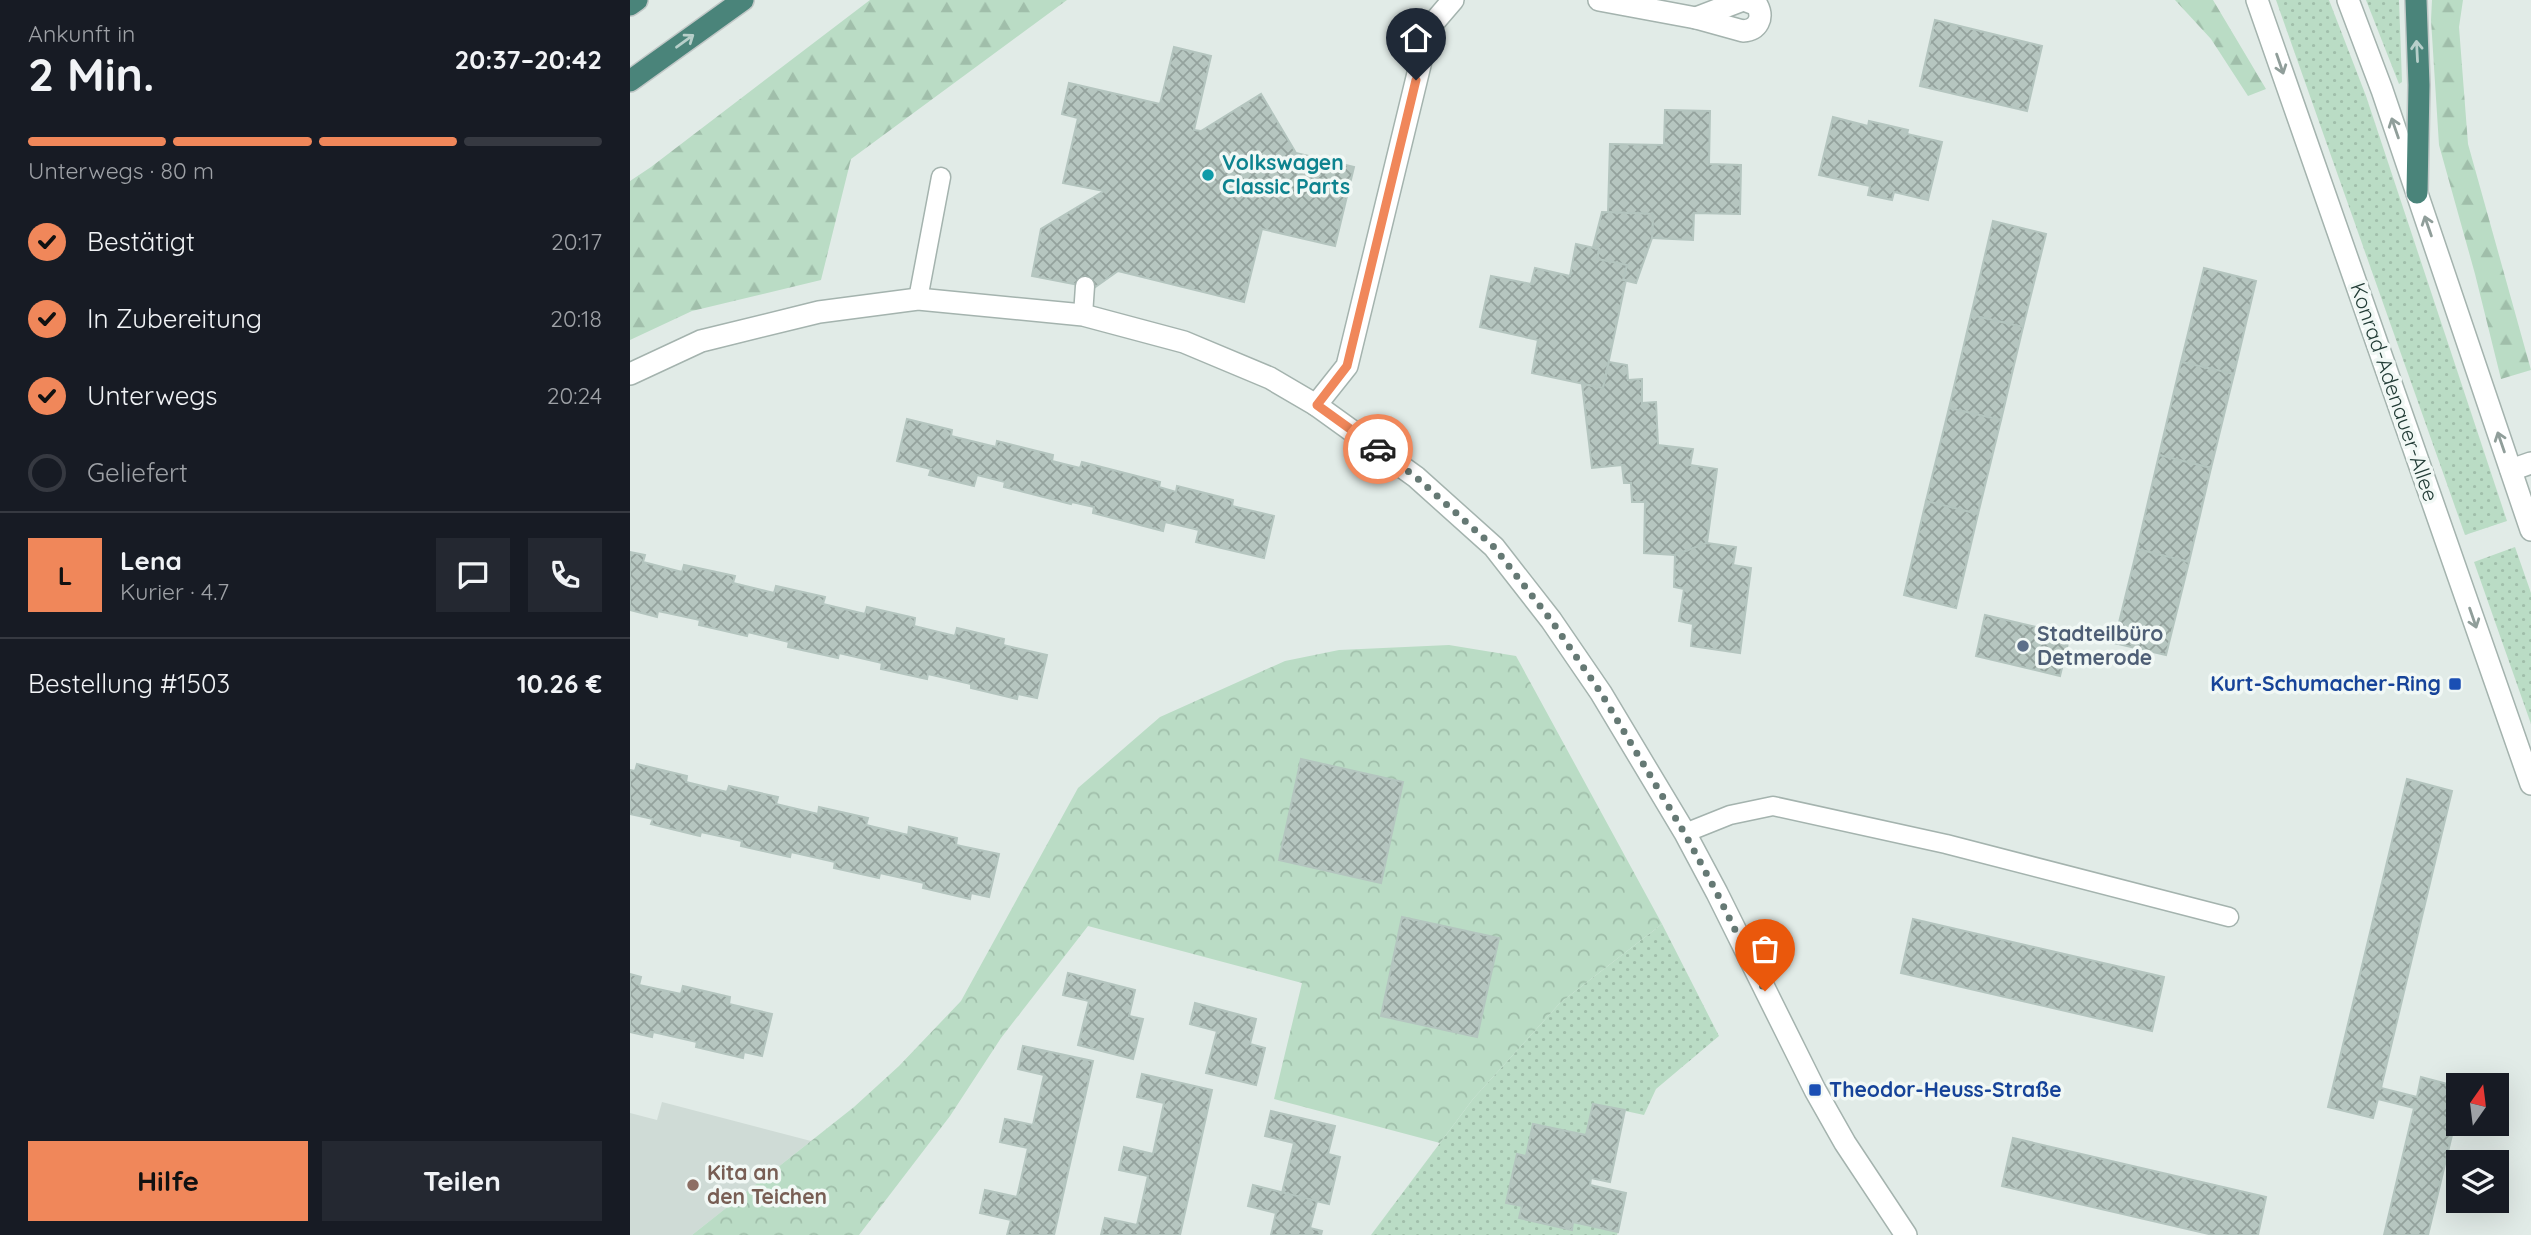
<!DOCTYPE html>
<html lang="de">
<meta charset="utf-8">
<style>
:root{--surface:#171b24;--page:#242831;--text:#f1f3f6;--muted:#9ea1a6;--line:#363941;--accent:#f0875a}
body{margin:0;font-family:Quicksand,sans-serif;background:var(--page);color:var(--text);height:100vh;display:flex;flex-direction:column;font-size:26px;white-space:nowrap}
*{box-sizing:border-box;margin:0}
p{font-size:23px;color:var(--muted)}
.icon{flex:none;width:38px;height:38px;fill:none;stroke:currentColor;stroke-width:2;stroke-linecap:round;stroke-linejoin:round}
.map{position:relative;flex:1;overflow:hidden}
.sheet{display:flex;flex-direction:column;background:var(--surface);width:630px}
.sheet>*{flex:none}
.needle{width:46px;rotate:14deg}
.tools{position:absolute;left:1816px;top:1073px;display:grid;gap:14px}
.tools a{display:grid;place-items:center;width:63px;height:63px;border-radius:0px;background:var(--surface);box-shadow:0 7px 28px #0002;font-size:35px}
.pin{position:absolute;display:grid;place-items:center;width:60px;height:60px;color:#fff;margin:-72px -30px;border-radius:50% 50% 50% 0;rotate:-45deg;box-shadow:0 0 7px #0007}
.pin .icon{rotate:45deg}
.courier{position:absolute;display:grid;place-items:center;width:70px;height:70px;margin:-35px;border:5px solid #f0875a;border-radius:50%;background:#fff;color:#222;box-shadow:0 2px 9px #0007}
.headline em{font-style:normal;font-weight:700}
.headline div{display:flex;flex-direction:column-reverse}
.headline{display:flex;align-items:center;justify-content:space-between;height:119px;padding:0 28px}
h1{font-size:46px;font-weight:700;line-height:52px}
.bar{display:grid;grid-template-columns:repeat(4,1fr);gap:10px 7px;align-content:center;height:84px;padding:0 28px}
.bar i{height:9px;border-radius:5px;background:var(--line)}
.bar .selected{background:var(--accent)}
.bar p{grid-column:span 4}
.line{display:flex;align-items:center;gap:18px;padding:0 28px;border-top:2px solid var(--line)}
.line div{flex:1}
.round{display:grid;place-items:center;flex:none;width:74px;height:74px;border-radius:0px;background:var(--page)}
ol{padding:0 28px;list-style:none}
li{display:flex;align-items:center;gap:21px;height:77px}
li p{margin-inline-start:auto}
li .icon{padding:7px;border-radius:50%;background:var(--accent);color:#111;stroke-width:4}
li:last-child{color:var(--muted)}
li i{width:38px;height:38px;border:4px solid var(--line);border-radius:50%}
.action{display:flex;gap:14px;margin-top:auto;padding:14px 28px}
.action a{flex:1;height:80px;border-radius:0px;background:var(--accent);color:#111;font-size:28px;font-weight:700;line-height:80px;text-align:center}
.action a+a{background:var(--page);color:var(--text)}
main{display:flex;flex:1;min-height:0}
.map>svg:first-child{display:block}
.built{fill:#cfdbd6}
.grass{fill:url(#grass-dots)}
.forest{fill:url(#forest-firs)}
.park{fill:url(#park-crowns)}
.building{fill:url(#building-cross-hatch);stroke:#b4c5bf;stroke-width:2}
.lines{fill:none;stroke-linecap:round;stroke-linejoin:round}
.service-casing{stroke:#a4b3ae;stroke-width:21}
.minor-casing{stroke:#a4b3ae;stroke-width:24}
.tertiary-casing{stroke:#a4b3ae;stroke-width:24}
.trunk-casing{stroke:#c1c8c7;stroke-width:24}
.service{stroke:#fff;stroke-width:18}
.minor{stroke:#fff;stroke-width:21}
.tertiary{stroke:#fff;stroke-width:21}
.trunk{stroke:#4a847a;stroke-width:21}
.oneway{stroke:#b7cfca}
.oneway2{stroke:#909e9a}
.done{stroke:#657974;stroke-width:7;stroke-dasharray:0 12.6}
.route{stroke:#f0875a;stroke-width:9}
.culture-dot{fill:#0f9aa8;stroke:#f1f8f5;stroke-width:2.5}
.service-dot{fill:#5c6f8a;stroke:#f1f8f5;stroke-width:2.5}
.transit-dot{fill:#1a4fb4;stroke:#f1f8f5;stroke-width:2.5}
.education-dot{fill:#8d6e63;stroke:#f1f8f5;stroke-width:2.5}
.labels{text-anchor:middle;stroke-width:7;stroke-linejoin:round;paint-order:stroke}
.culture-label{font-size:21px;font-weight:bold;fill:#0d838f;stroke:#f1f8f5;text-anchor:start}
.street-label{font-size:21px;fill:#223c36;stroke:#f1f8f5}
.service-label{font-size:21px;font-weight:bold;fill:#4e5e75;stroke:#f1f8f5;text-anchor:start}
.transit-label{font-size:21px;font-weight:bold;fill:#164399;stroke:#f1f8f5;text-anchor:end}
.education-label{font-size:21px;font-weight:bold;fill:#785e54;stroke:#f1f8f5;text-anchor:start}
</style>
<main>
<section class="sheet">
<div class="headline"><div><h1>2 Min.</h1><p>Ankunft in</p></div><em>20:37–20:42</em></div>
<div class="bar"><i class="selected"></i><i class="selected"></i><i class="selected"></i><i></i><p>Unterwegs · 80 m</p></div>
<ol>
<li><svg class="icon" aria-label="check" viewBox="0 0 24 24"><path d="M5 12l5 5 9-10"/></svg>Bestätigt<p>20:17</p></li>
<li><svg class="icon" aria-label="check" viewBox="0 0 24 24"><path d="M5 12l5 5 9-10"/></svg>In Zubereitung<p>20:18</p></li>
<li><svg class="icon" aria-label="check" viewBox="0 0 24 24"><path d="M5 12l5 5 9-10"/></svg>Unterwegs<p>20:24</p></li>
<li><i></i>Geliefert</li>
</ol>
<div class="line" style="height:126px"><b class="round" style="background:var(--accent);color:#111">L</b><div><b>Lena</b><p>Kurier · 4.7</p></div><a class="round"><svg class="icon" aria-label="chat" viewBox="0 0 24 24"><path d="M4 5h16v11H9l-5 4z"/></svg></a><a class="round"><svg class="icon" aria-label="phone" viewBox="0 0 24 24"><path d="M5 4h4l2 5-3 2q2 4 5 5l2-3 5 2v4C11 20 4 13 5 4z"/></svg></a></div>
<div class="line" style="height:91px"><div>Bestellung #1503</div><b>10.26 €</b></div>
<div class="action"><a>Hilfe</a><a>Teilen</a></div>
</section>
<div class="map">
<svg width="1901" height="1235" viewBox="0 0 1901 1235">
<defs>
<pattern id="grass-dots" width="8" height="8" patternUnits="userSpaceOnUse" patternTransform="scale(1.75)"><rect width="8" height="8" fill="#badcc5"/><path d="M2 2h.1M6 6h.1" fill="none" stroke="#a0beaa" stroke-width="1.8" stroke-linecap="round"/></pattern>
<pattern id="forest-firs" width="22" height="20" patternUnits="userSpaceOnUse" patternTransform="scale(1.75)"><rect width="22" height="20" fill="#badcc5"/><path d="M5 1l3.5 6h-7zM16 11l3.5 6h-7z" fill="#a0beaa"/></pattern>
<pattern id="park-crowns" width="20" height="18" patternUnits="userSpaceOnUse" patternTransform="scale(1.75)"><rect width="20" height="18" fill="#badcc5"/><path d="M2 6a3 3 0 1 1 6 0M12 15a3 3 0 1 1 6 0" fill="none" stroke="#a0beaa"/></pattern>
<pattern id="building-cross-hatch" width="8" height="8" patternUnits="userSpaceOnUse" patternTransform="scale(1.75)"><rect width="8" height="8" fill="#b6c6c0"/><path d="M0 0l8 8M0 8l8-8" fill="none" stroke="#94a29d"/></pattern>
</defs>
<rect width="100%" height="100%" fill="#e1ebe7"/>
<!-- built -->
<polygon class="built" points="32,1102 181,1141 62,1235 0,1235 0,1113 27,1120"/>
<!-- grass -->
<g class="grass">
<polygon points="1646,0 1699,0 1736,96 1877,521 1835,535"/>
<polygon points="1736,0 1769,0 1772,82 1769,84"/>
<polygon points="1885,547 1901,593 1901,724 1844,562"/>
<polygon points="1032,924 1089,1036 1026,1089 1014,1115 963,1104 956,1135 903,1124 896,1156 887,1155 877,1203 892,1206 889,1218 941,1230 943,1222 988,1232 987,1235 741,1235 843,1099 930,1003"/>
</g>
<!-- forest -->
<g class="forest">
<polygon points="240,0 437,0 221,159 191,280 62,311 0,340 0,181 21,167"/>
<polygon points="1545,0 1583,0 1636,89 1618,96 1581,39"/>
<polygon points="1802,0 1833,0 1829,27 1838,144 1901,370 1871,379 1845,274 1809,145 1801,20"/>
</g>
<!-- park -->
<polygon class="park" points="819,645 886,656 1032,924 930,1003 843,1099 810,1143 644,1099 672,983 458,926 371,1038 320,1116 229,1235 62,1235 224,1107 269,1066 331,1001 448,788 530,717 655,661 709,650"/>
<!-- building -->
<g class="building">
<polygon points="1305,20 1412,46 1397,111 1290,86"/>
<polygon points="544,47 581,56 564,130 571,131 631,94 666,153 724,167 705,246 632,229 614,302 488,271 464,288 402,276 411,229 474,191 433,183 448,118 432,114 439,83 530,104"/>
<polygon points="1035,110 1080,111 1079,164 1111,165 1110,214 1064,213 1063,240 1022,238 1023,214 978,212 980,144 1034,145"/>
<polygon points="1203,117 1238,126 1239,121 1278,130 1277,134 1312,142 1298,200 1264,192 1262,200 1238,195 1240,186 1189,175"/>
<polygon points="972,212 1023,214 1022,238 1006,283 993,280 997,265 967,259 969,249 963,247"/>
<polygon points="1363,221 1416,234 1393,327 1341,315"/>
<polygon points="946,244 969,249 967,259 997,265 993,280 996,280 973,388 902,373 908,340 850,327 861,276 901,284 905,268 940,276"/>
<polygon points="1574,268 1626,281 1604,374 1551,362"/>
<polygon points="1341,315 1393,327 1371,420 1319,408"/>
<polygon points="979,362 997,365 998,380 1012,379 1012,403 1026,402 1028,445 1063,449 1060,465 1087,469 1077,543 1045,555 1014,553 1015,502 1002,502 1001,483 994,483 992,465 962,468 952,384 973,388"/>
<polygon points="1551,362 1604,374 1581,468 1529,455"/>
<polygon points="1319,408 1371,420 1348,514 1296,501"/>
<polygon points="277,419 322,430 321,436 366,447 367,441 423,455 422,461 450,468 452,462 530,482 529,487 546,492 547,486 603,500 602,506 644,516 634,558 566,542 569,530 535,522 533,531 463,513 464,507 442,502 441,504 374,487 375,482 347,475 344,486 299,475 301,469 267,461"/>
<polygon points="1529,455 1581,468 1559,562 1507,549"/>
<polygon points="1296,501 1348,514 1326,608 1274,595"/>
<polygon points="1077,543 1106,547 1103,565 1121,568 1110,653 1061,646 1063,624 1049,621 1054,589 1044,587 1045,555"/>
<polygon points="1507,549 1559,562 1536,655 1484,643"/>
<polygon points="0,552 15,555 13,562 52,572 54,565 105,576 103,583 144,593 146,586 195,597 193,604 235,614 237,607 285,618 284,626 325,636 327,628 374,639 373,645 417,655 407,698 388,694 387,699 341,688 341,684 298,674 297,679 251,669 252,663 209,653 208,658 158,647 159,642 118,632 117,636 69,625 70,620 28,611 27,617 0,610"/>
<polygon points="1355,615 1440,635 1430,676 1346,656"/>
<polygon points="671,759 773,782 751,883 649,860"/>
<polygon points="7,764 57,776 56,782 97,792 99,786 148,797 146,804 188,814 189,807 238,818 236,825 278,835 279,827 327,838 326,845 369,854 359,897 341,893 340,899 293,888 294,883 250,873 249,878 204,868 205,862 161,852 160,857 111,846 112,841 71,832 70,836 21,824 23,819 0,814 0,770 5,771"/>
<polygon points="1777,779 1822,791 1751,1088 1787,1097 1791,1077 1829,1087 1829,1106 1798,1235 1754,1235 1784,1108 1748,1099 1743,1118 1698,1107"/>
<polygon points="772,917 869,938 847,1037 751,1016"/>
<polygon points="1283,919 1534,977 1522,1031 1271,973"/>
<polygon points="438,973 505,990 499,1016 513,1019 503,1059 448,1045 459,1001 433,995"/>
<polygon points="0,974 11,977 9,985 51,994 53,986 100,997 99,1004 142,1014 132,1056 114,1052 113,1058 66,1047 67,1042 23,1032 22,1037 0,1032"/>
<polygon points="565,1003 626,1019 620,1044 635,1048 626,1085 576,1073 587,1031 560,1024"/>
<polygon points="393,1046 463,1061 424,1235 377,1235 381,1220 350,1213 355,1190 387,1197 398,1148 370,1142 375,1119 403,1125 414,1075 388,1069"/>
<polygon points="512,1074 582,1090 550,1235 471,1235 475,1218 507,1225 518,1176 489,1170 494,1147 523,1154 534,1103 507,1097"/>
<polygon points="963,1104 995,1110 980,1182 961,1178 960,1185 996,1193 988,1232 943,1222 942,1230 889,1218 892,1206 876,1203 887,1154 896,1156 903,1124 956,1135"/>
<polygon points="641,1111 705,1126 698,1154 710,1157 699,1204 652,1193 664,1143 635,1136"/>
<polygon points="1383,1138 1636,1197 1628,1235 1583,1235 1372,1186"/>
<polygon points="623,1185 687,1201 680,1228 692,1231 691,1235 641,1235 646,1213 618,1206"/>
</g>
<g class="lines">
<!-- service casing -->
<g class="service-casing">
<g id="service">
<polyline points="288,299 311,177"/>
<polyline points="453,315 455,286"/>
<polyline points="1055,833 1100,815 1143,806 1316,844 1599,917"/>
</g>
</g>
<!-- minor casing -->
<g class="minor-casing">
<g id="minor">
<path d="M969,0L1066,18L1113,31C1128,30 1134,18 1127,5L1114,0"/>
<polyline points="1066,18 1113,0"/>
<polyline points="0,374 71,341 189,312 288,299 453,315 554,342 640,378 686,405 786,477 864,547 921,620 971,693 1055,833 1087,893 1185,1090 1215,1143 1276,1235"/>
<polyline points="686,405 717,366 799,28 823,0"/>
<polyline points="1881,470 1901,463"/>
</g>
</g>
<!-- tertiary casing -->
<g class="tertiary-casing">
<g id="tertiary">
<polyline points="1627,0 1901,784"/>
<polyline points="1718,0 1752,90 1901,530"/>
</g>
</g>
<!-- trunk casing -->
<g class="trunk-casing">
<g id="trunk">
<polyline points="1786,0 1789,85 1787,193"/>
<polyline points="0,5 7,0"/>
<polyline points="0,81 113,0"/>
</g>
</g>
<!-- service -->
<use href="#service" class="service"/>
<!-- minor -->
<use href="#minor" class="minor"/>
<!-- tertiary -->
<use href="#tertiary" class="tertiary"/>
<!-- trunk -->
<use href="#trunk" class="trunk"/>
</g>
<!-- one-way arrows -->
<defs><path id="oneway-shaft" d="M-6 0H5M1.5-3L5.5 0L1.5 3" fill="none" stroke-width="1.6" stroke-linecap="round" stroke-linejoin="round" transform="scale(1.75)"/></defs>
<g class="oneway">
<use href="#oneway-shaft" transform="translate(55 41) rotate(-36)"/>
<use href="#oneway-shaft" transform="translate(1787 51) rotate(-93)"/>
</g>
<g class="oneway2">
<use href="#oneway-shaft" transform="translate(1650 64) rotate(71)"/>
<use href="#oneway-shaft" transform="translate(1765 128) rotate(-109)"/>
<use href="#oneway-shaft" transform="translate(1798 226) rotate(-109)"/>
<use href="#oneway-shaft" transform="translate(1871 442) rotate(-109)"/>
<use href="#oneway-shaft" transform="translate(1843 618) rotate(71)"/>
</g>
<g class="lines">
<!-- done -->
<polyline class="done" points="748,449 786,477 864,547 921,620 971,693 1055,834 1087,893 1135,991"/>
<!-- route -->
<polyline class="route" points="748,449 687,405 717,366 786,80"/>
</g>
<!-- markers -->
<circle class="culture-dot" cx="578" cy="175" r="7"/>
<circle class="service-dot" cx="1393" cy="646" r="7"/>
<g class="transit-dot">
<rect x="1818" y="677" width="14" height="14" rx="3.5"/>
<rect x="1178" y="1083" width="14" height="14" rx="3.5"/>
</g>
<circle class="education-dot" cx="63" cy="1185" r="7"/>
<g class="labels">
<!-- culture labels -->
<g class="culture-label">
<text x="592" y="170">Volkswagen<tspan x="592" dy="24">Classic Parts</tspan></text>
</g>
<!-- street labels -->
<g class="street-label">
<text transform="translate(1764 392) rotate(71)" y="7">Konrad-Adenauer-Allee</text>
</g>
<!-- service labels -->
<g class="service-label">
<text x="1407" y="641">Stadteilbüro<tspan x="1407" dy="24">Detmerode</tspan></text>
</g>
<!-- transit labels -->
<g class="transit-label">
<text x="1811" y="691">Kurt-Schumacher-Ring</text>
<text x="1199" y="1097" text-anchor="start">Theodor-Heuss-Straße</text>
</g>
<!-- education labels -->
<g class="education-label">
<text x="77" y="1180">Kita an<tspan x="77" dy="24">den Teichen</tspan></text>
</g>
</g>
</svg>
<div class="tools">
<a><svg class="needle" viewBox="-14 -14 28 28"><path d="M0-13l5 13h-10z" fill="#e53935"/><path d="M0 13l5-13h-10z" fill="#9ea1a6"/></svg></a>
<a><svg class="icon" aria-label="layers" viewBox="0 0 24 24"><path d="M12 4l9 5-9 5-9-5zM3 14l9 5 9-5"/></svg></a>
</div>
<div class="pin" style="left:1135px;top:991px;background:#ea580c"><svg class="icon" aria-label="bag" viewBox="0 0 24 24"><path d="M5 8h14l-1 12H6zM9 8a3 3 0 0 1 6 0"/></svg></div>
<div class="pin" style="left:786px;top:80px;background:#1f2937"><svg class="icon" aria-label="home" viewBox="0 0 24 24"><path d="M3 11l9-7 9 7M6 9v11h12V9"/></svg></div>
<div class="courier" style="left:748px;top:449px"><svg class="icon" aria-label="car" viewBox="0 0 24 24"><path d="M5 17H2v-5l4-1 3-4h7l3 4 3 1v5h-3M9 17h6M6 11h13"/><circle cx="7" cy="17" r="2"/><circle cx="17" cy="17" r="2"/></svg></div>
</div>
</main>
